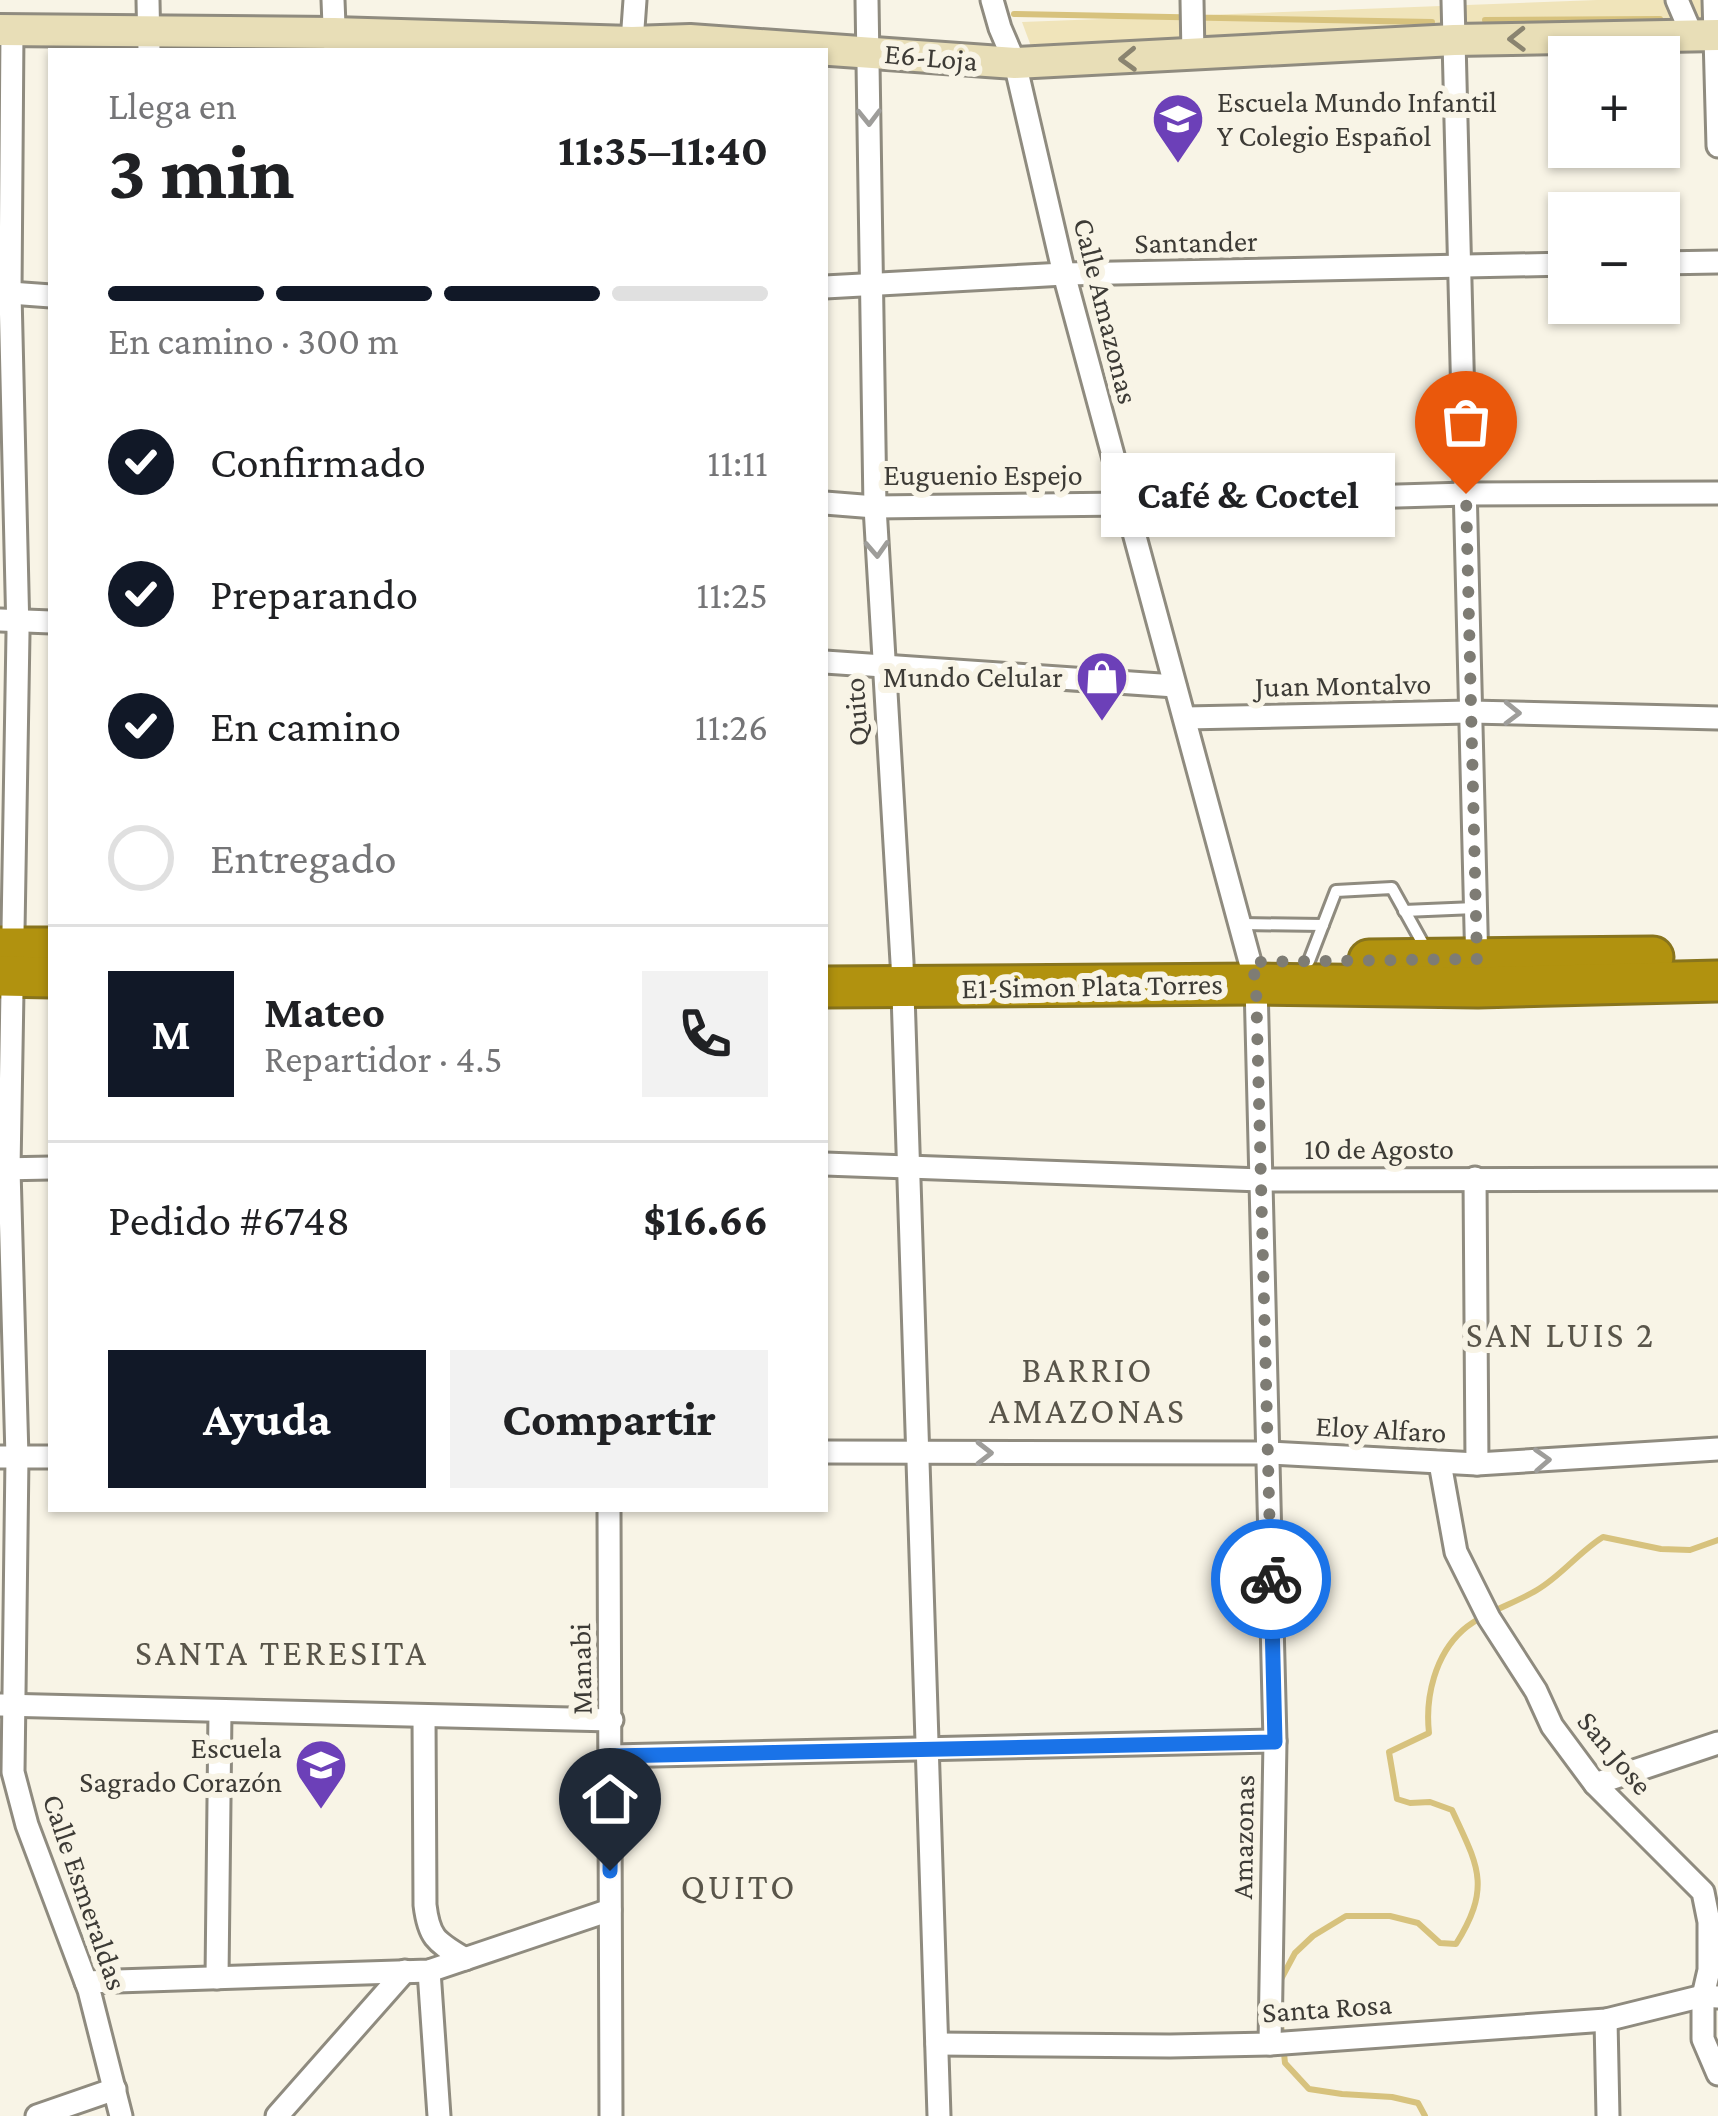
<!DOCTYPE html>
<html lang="es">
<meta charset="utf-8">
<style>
:root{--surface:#fff;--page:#f2f2f2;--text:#202124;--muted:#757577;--line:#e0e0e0;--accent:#111827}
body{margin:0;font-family:"Crimson Pro",serif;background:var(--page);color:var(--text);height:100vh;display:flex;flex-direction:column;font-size:45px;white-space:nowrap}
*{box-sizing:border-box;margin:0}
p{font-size:39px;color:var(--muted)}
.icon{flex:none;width:66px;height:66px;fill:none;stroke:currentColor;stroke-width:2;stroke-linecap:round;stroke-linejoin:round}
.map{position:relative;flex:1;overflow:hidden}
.drawer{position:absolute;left:48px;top:48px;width:780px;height:1464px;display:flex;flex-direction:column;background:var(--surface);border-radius:0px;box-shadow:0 3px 9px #0004}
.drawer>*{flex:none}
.tools{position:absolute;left:1548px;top:36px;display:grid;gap:24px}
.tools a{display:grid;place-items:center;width:132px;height:132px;border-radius:0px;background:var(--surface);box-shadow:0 3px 9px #0004;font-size:60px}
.pin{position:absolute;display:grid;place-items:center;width:102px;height:102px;color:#fff;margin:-123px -51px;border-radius:50% 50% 50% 0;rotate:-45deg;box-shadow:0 0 12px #0007}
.pin .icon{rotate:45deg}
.courier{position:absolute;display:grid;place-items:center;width:120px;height:120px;margin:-60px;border:9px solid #1a73e8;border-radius:50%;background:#fff;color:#222;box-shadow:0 3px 15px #0007}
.bubble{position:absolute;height:84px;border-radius:0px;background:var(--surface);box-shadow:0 3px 9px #0004;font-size:39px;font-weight:700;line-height:84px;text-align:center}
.head em{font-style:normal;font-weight:700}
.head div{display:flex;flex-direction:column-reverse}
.head{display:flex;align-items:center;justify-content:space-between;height:204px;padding:0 60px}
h1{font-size:78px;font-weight:700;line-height:90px}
.bar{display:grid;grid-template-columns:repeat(4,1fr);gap:18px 12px;align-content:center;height:144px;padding:0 60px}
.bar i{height:15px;border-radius:9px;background:var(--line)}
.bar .active{background:var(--accent)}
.bar p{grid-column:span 4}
.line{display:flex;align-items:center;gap:30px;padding:0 60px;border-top:3px solid var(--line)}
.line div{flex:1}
.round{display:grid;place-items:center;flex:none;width:126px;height:126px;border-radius:0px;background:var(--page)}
ol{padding:0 60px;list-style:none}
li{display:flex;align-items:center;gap:36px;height:132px}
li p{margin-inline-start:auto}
li .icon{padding:12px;border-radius:50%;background:var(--accent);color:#fff;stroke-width:4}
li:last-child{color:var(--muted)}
li i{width:66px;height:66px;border:6px solid var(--line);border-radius:50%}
.primary-button{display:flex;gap:24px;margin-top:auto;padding:24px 60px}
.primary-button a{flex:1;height:138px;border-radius:0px;background:var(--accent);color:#fff;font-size:48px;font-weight:700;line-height:138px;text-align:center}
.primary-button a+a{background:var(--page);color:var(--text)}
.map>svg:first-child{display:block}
.green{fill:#f0e4ba}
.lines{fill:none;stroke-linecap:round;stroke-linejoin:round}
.stream{stroke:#d7c27d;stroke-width:6}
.lane-casing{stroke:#8f8b7f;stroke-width:16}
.street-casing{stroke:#8f8b7f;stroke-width:27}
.secondary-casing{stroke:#8f8b7f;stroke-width:36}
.highway-casing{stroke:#88741d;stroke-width:45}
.lane{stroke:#fff;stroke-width:10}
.street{stroke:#fff;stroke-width:21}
.secondary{stroke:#e8deb7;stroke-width:30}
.highway{stroke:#b1920f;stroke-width:39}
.oneway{stroke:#8a8470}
.oneway2{stroke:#9e9d9a}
.done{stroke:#7e7c74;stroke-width:12;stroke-dasharray:0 21.6}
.route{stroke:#1a73e8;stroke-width:15}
.labels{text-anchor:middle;stroke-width:12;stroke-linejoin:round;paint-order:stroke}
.street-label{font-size:30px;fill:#3d3b36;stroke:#f8f4e6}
.poi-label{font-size:30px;fill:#3d3b36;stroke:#f8f4e6;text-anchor:end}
.quarter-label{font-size:36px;letter-spacing:3px;fill:#59554a;stroke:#f8f4e6}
</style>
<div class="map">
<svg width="1718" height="2116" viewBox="0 0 1718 2116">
<rect width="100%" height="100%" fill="#f8f4e6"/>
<!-- green -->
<polygon class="green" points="1597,0 1718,0 1718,34 1032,49 1022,22"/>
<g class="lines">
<!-- stream -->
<g class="stream">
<polyline points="1014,14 1432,22"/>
<polyline points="1485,20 1660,19"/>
<path d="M1280,1981L1295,1953L1313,1936L1346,1916H1390L1418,1923L1440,1943L1456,1944C1492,1886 1478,1866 1452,1810L1430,1802L1410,1803L1397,1799L1389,1752L1429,1733C1425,1697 1435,1655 1463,1630C1484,1612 1514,1604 1537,1590C1561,1576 1579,1552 1603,1537L1661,1549L1690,1550L1718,1540"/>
<polyline points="1281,2024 1285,2063 1309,2089 1342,2094 1392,2097 1418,2103 1425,2116"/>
</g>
<!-- lane casing -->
<g class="lane-casing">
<g id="lane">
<polyline points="1404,911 1475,908"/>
<polyline points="1241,924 1323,925"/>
<polyline points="1309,961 1336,891 1392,888 1427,951"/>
</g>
</g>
<!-- street casing -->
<g class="street-casing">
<g id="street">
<polyline points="148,0 149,51"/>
<polyline points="333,0 335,51"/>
<polyline points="867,0 875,507 902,962 939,2116"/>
<polyline points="992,0 1000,28 1015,63 1064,274 1256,984 1275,1741 1270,2044"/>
<polyline points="1192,0 1193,56"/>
<polyline points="1453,0 1477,968"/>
<polyline points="1677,0 1692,35"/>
<polyline points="1714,0 1718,146"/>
<polyline points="12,30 10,293 18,633 9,1169 17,1457 13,1772 27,1825 89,1990 121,2116"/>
<polyline points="632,42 635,0"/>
<polyline points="1659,263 1718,262"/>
<polyline points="825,287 1064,274 1569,264"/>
<polyline points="10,293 51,296"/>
<polyline points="825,503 875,507 1126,504 1466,494 1718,493"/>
<polyline points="0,620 51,622"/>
<polyline points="825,662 1175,686"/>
<polyline points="1185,718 1470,712 1718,718"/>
<polyline points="825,1164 1261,1180 1718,1179"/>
<polyline points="0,1169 51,1168"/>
<polyline points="1475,1178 1477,1464"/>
<polyline points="825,1452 1269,1453 1477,1464 1718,1449"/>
<polyline points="0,1457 51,1457"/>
<polyline points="1440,1463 1456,1552 1489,1618 1536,1691 1552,1726 1595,1784 1703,1892 1709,1922 1709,1970 1703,1996 1703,2039 1718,2074"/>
<polyline points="609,1509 611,2116"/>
<polyline points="1,1705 612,1720"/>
<path d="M424,1716L425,1905C429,1939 437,1942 465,1959"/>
<polyline points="612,1756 1275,1741"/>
<polyline points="1595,1784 1718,1743"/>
<polyline points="429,1971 439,2116"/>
<polyline points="217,1978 220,1711"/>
<polyline points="86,1982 429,1971 610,1910"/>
<polyline points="1606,2020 1608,2116"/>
<polyline points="937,2044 1170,2046 1270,2044 1606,2020 1703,1996 1718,1997"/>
<polyline points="37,2116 115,2089"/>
<polyline points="277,2116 405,1971"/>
</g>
</g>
<!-- secondary casing -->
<g class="secondary-casing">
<polyline id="secondary" points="0,30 334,33 632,42 690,40 1015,63 1454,40 1718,35"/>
</g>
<!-- highway casing -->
<g class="highway-casing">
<g id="highway">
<polyline points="0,948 51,948"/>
<polyline points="1369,960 1653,957"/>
<polyline points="0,976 51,977"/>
<polyline points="825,987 1256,984 1478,987 1718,981"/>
</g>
</g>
<!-- lane -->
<use href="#lane" class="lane"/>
<!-- street -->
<use href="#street" class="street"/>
<!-- secondary -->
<use href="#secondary" class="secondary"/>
<!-- highway -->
<use href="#highway" class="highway"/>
</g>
<!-- one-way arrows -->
<defs><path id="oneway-chevron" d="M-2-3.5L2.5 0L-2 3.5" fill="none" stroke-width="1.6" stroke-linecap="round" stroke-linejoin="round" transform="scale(3)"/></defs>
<g class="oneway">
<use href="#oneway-chevron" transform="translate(1517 39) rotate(179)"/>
<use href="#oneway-chevron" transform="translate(1128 59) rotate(178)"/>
</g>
<g class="oneway2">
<use href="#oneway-chevron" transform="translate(869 117) rotate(89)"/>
<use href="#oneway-chevron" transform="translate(877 549) rotate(87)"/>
<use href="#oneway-chevron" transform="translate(1512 713) rotate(1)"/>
<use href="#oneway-chevron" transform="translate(984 1453)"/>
<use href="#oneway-chevron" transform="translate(1542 1460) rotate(-3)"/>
</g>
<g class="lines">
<!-- done -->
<polyline class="done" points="1271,1579 1256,984 1252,962 1477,959 1466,494"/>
<!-- route -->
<polyline class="route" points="610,1871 612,1756 1275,1742 1271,1579"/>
</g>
<!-- icons -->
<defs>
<g id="university-pin" transform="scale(2.7)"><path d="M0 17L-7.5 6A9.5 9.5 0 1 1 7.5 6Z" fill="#6c40b8" stroke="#f8f4e6"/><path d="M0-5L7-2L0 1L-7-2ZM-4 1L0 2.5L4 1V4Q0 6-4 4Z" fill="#fff"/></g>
<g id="shop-pin" transform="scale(2.7)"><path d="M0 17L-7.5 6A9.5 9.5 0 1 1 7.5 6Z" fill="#6c40b8" stroke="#f8f4e6"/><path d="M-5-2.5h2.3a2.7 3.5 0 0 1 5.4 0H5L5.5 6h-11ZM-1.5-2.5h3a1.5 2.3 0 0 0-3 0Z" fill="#fff"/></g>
<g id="school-pin" transform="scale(2.7)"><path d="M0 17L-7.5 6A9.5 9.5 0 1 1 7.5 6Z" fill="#6c40b8" stroke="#f8f4e6"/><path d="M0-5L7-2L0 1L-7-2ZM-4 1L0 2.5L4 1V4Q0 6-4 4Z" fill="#fff"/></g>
</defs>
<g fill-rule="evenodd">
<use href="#university-pin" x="1178" y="119"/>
<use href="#shop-pin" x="1102" y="677"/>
<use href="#school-pin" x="321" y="1765"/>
</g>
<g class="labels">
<!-- street labels -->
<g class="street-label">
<text transform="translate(931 57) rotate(5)" y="10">E6-Loja</text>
<text transform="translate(1196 242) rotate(-1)" y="10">Santander</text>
<text transform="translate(1106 311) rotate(76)" y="10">Calle Amazonas</text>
<text x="983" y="485">Euguenio Espejo</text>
<text transform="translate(1343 685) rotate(-1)" y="10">Juan Montalvo</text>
<text transform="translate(856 712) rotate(-94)" y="10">Quito</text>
<text transform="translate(1092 986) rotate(-1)" y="10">E1-Simon Plata Torres</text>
<text x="1379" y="1159">10 de Agosto</text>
<text transform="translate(1381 1429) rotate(3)" y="10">Eloy Alfaro</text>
<text transform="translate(581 1669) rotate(-91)" y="10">Manabi</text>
<text transform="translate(1615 1753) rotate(50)" y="10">San Jose</text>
<text transform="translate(1243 1837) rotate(-89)" y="10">Amazonas</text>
<text transform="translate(85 1892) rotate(71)" y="10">Calle Esmeraldas</text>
<text transform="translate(1327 2008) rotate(-4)" y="10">Santa Rosa</text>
</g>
<!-- poi labels -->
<g class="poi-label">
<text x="1217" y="112" text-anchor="start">Escuela Mundo Infantil<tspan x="1217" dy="34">Y Colegio Español</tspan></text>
<text x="1063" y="687">Mundo Celular</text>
<text x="282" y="1758">Escuela<tspan x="282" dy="34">Sagrado Corazón</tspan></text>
</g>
<!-- quarter labels -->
<g class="quarter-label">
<text x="1561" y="1347">SAN LUIS 2</text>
<text x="1088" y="1382">BARRIO<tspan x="1088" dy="41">AMAZONAS</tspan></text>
<text x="282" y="1665">SANTA TERESITA</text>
<text x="739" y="1899">QUITO</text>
</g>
</g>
</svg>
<div class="tools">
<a>+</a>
<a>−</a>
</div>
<div class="pin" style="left:1466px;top:494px;background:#ea580c"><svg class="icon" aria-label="bag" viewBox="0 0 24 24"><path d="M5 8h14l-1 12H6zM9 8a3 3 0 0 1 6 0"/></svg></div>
<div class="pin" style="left:610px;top:1871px;background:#1f2937"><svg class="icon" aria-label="home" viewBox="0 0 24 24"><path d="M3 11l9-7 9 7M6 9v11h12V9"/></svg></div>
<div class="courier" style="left:1271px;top:1579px"><svg class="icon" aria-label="bike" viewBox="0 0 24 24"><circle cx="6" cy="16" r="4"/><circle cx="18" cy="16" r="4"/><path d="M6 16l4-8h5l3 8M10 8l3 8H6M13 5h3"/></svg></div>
<div class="bubble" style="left:1101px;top:453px;width:294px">Café &amp; Coctel</div>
<section class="drawer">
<div class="head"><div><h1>3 min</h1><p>Llega en</p></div><em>11:35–11:40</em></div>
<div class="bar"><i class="active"></i><i class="active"></i><i class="active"></i><i></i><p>En camino · 300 m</p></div>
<ol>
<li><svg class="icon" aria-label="check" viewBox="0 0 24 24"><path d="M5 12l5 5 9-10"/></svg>Confirmado<p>11:11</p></li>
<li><svg class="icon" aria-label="check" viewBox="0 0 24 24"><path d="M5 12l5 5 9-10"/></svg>Preparando<p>11:25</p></li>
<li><svg class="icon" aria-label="check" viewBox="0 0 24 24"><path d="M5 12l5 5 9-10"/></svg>En camino<p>11:26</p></li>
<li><i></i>Entregado</li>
</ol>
<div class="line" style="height:216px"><b class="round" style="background:var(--accent);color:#fff">M</b><div><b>Mateo</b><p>Repartidor · 4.5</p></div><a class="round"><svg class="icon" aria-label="phone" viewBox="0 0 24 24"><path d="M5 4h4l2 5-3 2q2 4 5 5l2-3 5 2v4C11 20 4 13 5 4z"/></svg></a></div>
<div class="line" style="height:156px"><div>Pedido #6748</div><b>$16.66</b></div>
<div class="primary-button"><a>Ayuda</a><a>Compartir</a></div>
</section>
</div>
